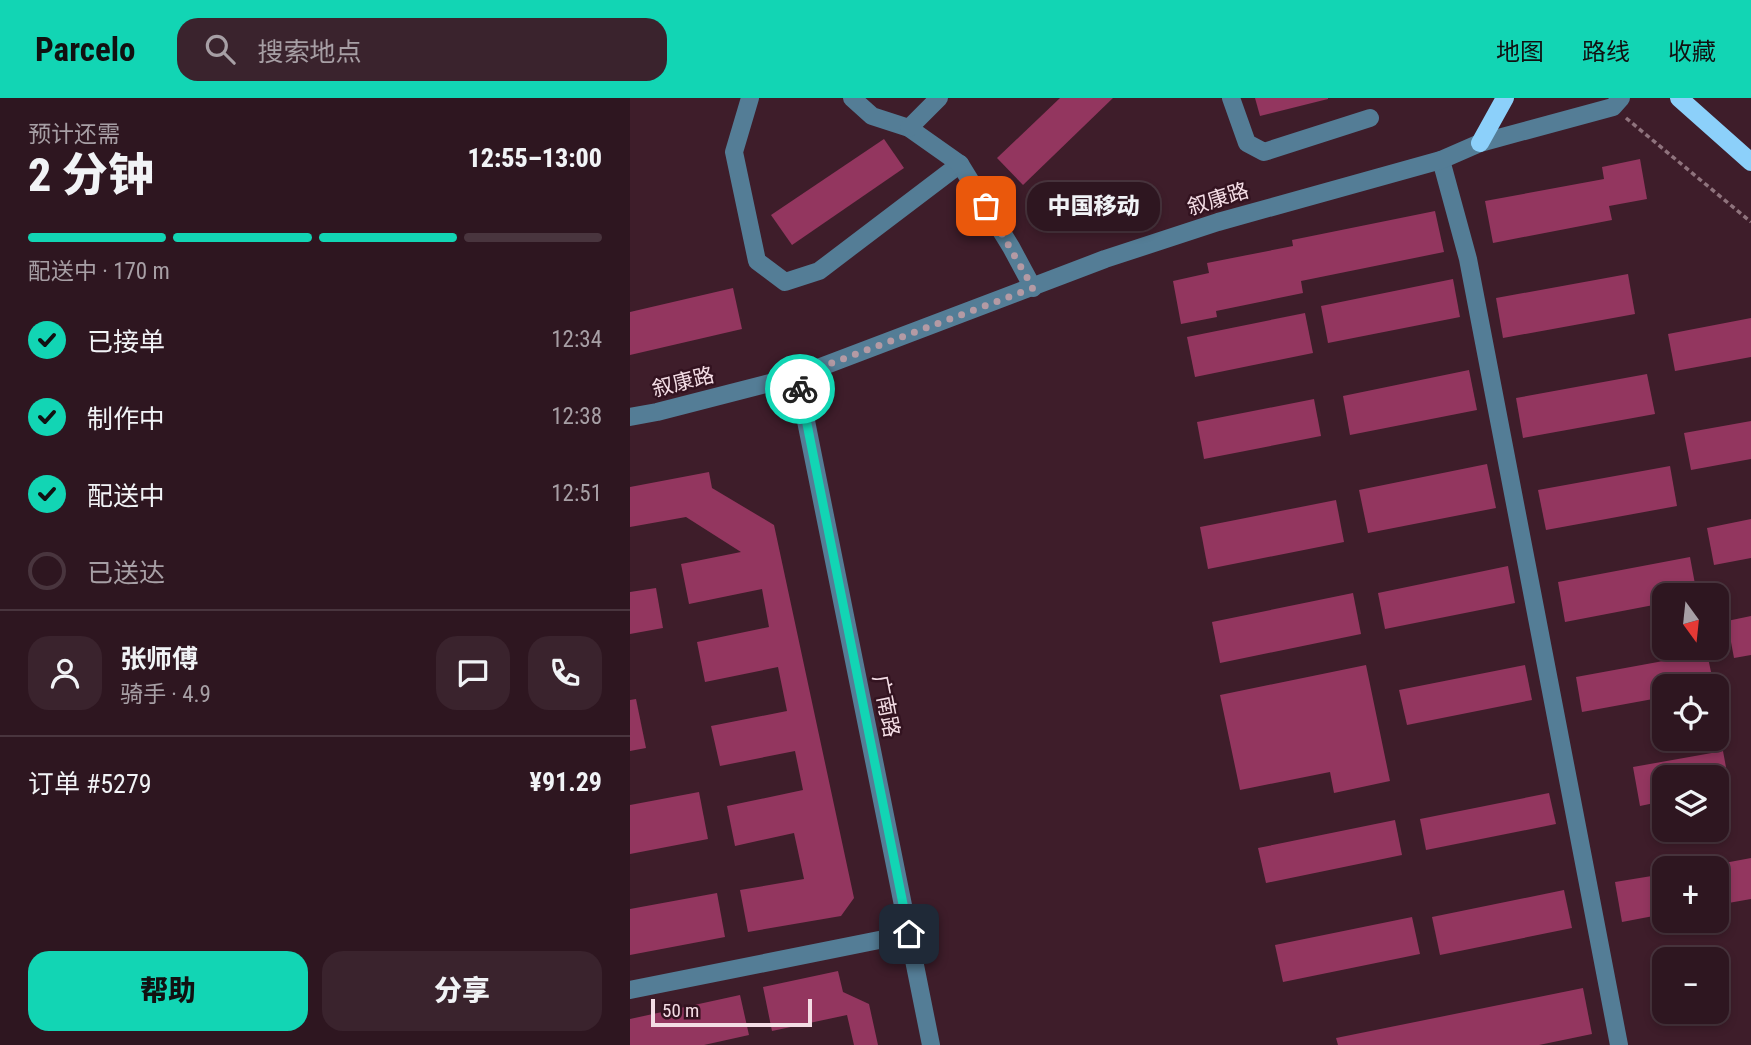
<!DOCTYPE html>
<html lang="zh">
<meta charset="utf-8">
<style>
:root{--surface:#2e1620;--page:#3a232d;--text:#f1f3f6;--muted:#a79fa5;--line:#49353e;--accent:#12d5b4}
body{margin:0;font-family:"Roboto Condensed","Noto Sans SC",sans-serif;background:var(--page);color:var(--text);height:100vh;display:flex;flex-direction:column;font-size:26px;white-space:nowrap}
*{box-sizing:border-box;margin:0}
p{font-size:23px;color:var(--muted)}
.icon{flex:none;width:38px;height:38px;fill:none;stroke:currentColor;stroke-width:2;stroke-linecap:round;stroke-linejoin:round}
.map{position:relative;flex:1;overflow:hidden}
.sheet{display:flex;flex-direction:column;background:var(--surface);width:630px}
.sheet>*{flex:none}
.needle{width:46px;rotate:165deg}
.tools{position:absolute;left:1022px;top:485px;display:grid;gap:14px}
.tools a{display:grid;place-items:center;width:77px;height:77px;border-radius:14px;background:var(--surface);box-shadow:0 4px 10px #0003,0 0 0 2px var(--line);font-size:35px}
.scale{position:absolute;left:21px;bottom:18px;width:161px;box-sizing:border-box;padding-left:7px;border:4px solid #f4dde5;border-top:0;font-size:19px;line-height:24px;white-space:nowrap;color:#f4dde5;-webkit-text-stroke:5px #331320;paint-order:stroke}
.pin{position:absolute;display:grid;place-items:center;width:60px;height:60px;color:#fff;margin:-30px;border-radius:14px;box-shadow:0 4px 10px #0006}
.courier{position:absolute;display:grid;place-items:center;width:70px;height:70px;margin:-35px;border:5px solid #12d5b4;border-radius:50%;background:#fff;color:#222;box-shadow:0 2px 9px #0007}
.bubble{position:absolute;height:49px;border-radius:21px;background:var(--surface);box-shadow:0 4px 10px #0003,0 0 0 2px var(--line);font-size:23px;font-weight:800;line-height:49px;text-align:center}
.overview em{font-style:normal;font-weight:800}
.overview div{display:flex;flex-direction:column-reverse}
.overview{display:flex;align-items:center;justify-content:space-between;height:119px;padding:0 28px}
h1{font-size:46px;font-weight:800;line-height:52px}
.bar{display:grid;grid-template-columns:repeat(4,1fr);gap:10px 7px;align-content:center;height:84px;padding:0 28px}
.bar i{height:9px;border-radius:5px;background:var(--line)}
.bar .active{background:var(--accent)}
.bar p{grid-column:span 4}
.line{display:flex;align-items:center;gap:18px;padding:0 28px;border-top:2px solid var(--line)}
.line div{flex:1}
.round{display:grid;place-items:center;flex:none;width:74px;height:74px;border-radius:21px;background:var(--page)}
ol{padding:0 28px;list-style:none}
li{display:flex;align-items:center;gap:21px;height:77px}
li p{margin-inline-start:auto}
li .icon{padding:7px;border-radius:50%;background:var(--accent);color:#111;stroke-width:4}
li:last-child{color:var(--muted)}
li i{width:38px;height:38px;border:4px solid var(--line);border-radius:50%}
.primary-button{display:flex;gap:14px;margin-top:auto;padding:14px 28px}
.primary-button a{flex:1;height:80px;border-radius:21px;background:var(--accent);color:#111;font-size:28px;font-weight:800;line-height:80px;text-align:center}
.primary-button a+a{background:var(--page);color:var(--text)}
header{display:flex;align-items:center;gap:42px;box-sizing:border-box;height:98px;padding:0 35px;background:var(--accent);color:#111}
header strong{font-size:33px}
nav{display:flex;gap:38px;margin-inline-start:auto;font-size:24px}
.search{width:490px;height:63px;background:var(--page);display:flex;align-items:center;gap:18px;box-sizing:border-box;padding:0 24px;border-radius:21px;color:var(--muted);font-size:26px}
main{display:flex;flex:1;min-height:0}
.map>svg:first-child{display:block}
.building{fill:#93365f}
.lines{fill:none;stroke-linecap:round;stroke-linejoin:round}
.path{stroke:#8f737d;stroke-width:3.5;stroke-dasharray:5 3.5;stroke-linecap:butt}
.minor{stroke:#547d96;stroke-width:18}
.major{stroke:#8cd0fa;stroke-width:18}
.done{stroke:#b49aa4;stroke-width:7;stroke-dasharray:0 12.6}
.route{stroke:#12d5b4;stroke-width:9}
.labels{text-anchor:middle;stroke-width:5;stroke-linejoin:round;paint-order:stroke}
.street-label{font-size:21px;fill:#f4dde5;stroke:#331320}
</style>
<header>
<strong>Parcelo</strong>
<div class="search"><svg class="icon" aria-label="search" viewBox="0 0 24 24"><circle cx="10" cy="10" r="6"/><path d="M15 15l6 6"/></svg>搜索地点</div>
<nav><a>地图</a><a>路线</a><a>收藏</a></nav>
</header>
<main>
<section class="sheet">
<div class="overview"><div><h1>2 分钟</h1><p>预计还需</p></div><em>12:55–13:00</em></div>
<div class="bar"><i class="active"></i><i class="active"></i><i class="active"></i><i></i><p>配送中 · 170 m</p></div>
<ol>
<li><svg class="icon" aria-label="check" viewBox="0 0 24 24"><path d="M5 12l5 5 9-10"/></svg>已接单<p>12:34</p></li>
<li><svg class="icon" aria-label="check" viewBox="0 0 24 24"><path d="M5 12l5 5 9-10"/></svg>制作中<p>12:38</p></li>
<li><svg class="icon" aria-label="check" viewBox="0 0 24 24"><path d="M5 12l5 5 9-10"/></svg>配送中<p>12:51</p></li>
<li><i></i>已送达</li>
</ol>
<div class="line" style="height:126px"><a class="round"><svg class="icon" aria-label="person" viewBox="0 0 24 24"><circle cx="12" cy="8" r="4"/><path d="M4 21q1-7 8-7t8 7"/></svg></a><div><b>张师傅</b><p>骑手 · 4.9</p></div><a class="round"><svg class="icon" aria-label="chat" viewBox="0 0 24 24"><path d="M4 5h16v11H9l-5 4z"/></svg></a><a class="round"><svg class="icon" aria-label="phone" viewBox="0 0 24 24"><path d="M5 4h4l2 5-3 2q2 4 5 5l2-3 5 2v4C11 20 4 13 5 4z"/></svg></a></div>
<div class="line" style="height:91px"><div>订单 #5279</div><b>¥91.29</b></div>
<div class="primary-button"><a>帮助</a><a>分享</a></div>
</section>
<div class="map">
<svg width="1121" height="947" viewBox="0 0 1121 947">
<rect width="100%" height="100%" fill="#3e1d2a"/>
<!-- building -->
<g class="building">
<polygon points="430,0 483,0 393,87 367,60"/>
<polygon points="625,0 698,0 698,1 630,18"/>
<polygon points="254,41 274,70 162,147 141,117"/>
<polygon points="1010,61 1017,101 979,108 982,122 863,145 855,103 974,81 972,69"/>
<polygon points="805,113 814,154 671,183 673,195 586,213 587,219 551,226 543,183 579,175 577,165 663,148 662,142"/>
<polygon points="998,176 1005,216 873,240 866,200"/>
<polygon points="823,181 830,219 698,245 691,208"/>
<polygon points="103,190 112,231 0,257 0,214"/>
<polygon points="675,215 683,255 565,279 557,239"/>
<polygon points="1121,220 1121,259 1045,273 1038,236"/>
<polygon points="839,272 847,312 720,337 713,298"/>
<polygon points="1017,276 1025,316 893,340 886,300"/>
<polygon points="684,301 691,338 574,361 567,324"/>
<polygon points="1121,323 1121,361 1061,372 1054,335"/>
<polygon points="857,366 866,410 738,435 729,392"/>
<polygon points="1040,368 1047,408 916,432 908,392"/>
<polygon points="79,374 82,390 144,427 224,800 211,818 118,834 110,792 174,781 164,735 105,748 97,708 173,692 165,653 90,668 81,628 157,613 148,569 75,584 67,544 139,529 132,491 59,506 51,466 111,454 56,419 0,429 0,389"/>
<polygon points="706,402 714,444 578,471 570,429"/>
<polygon points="1121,421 1121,460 1084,467 1077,430"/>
<polygon points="1060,459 1067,497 1034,497 1034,505 935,524 928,484"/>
<polygon points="878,468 885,505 755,531 748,495"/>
<polygon points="26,490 33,530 0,536 0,494"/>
<polygon points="723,495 731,536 590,565 582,524"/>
<polygon points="1121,518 1121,557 1104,560 1097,523"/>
<polygon points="1077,555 1084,588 1034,588 1034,599 952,614 946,579"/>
<polygon points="736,567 760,683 704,695 700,674 610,692 590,597"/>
<polygon points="895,567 902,602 777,627 769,592"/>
<polygon points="6,601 16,650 0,653 0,602"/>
<polygon points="1093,653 1100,691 1087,694 1087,679 1034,679 1034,703 1010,708 1003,669"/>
<polygon points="69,694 78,741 0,756 0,707"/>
<polygon points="919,695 926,726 796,752 790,721"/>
<polygon points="765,722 772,757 636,785 628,750"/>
<polygon points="1121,760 1121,801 1087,807 1087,770 1073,769"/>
<polygon points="1034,776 1034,816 992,824 985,784"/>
<polygon points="934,792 942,830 810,857 802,819"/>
<polygon points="87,795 95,839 0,857 0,811"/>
<polygon points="782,819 790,856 653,884 645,847"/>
<polygon points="208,873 213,894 239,906 248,947 224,947 217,917 142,933 133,889"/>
<polygon points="953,890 962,936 909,947 708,947 706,940"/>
<polygon points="110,897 119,937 74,947 0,947 0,921"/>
</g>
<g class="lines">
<!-- path -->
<polyline class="path" points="996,20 1121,124"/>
<!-- minor -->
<g class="minor">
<polyline points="120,0 104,54 127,163 155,184 189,173 330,66"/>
<polyline points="222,0 242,18 279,30 330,66 381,149 403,190"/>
<polyline points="601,0 617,45 634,54 740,20"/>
<polyline points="279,30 309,0"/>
<polyline points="811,62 838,161 989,947"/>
<polyline points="167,278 301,947"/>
<polyline points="0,319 27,314 167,278 475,161 588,124 811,62 850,45 983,9 991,0"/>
<polyline points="0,892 279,836"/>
</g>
<!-- major -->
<g class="major">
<polyline points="1049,0 1121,64"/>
<polyline points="850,45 875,0"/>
</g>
</g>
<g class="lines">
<!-- done -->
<polyline class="done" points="170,291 167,278 403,190 356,108"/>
<!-- route -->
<polyline class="route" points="170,291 279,836"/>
</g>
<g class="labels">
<!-- street labels -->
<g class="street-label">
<text transform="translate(588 101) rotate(-17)" y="7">叙康路</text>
<text transform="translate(53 284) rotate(-14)" y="7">叙康路</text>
<text transform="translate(256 608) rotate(79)" y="7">广南路</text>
</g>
</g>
</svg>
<div class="tools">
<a><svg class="needle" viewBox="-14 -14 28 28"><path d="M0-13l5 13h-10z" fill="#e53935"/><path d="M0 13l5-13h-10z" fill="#a79fa5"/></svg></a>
<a><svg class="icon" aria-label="locate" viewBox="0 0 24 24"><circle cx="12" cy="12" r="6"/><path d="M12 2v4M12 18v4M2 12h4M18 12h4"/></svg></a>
<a><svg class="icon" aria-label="layers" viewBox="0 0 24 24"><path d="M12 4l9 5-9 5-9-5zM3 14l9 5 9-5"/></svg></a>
<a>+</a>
<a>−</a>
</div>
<div class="scale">50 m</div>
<div class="pin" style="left:356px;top:108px;background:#ea580c"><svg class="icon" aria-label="bag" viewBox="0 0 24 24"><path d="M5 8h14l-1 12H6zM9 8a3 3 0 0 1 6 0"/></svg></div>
<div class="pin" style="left:279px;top:836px;background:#1f2937"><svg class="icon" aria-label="home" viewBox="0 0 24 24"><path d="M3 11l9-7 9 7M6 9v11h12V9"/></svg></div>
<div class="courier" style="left:170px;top:291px"><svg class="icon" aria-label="bike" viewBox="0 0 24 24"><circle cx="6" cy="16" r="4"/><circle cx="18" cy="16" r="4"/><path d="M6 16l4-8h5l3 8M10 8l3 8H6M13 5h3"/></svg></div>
<div class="bubble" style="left:397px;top:84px;width:133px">中国移动</div>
</div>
</main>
